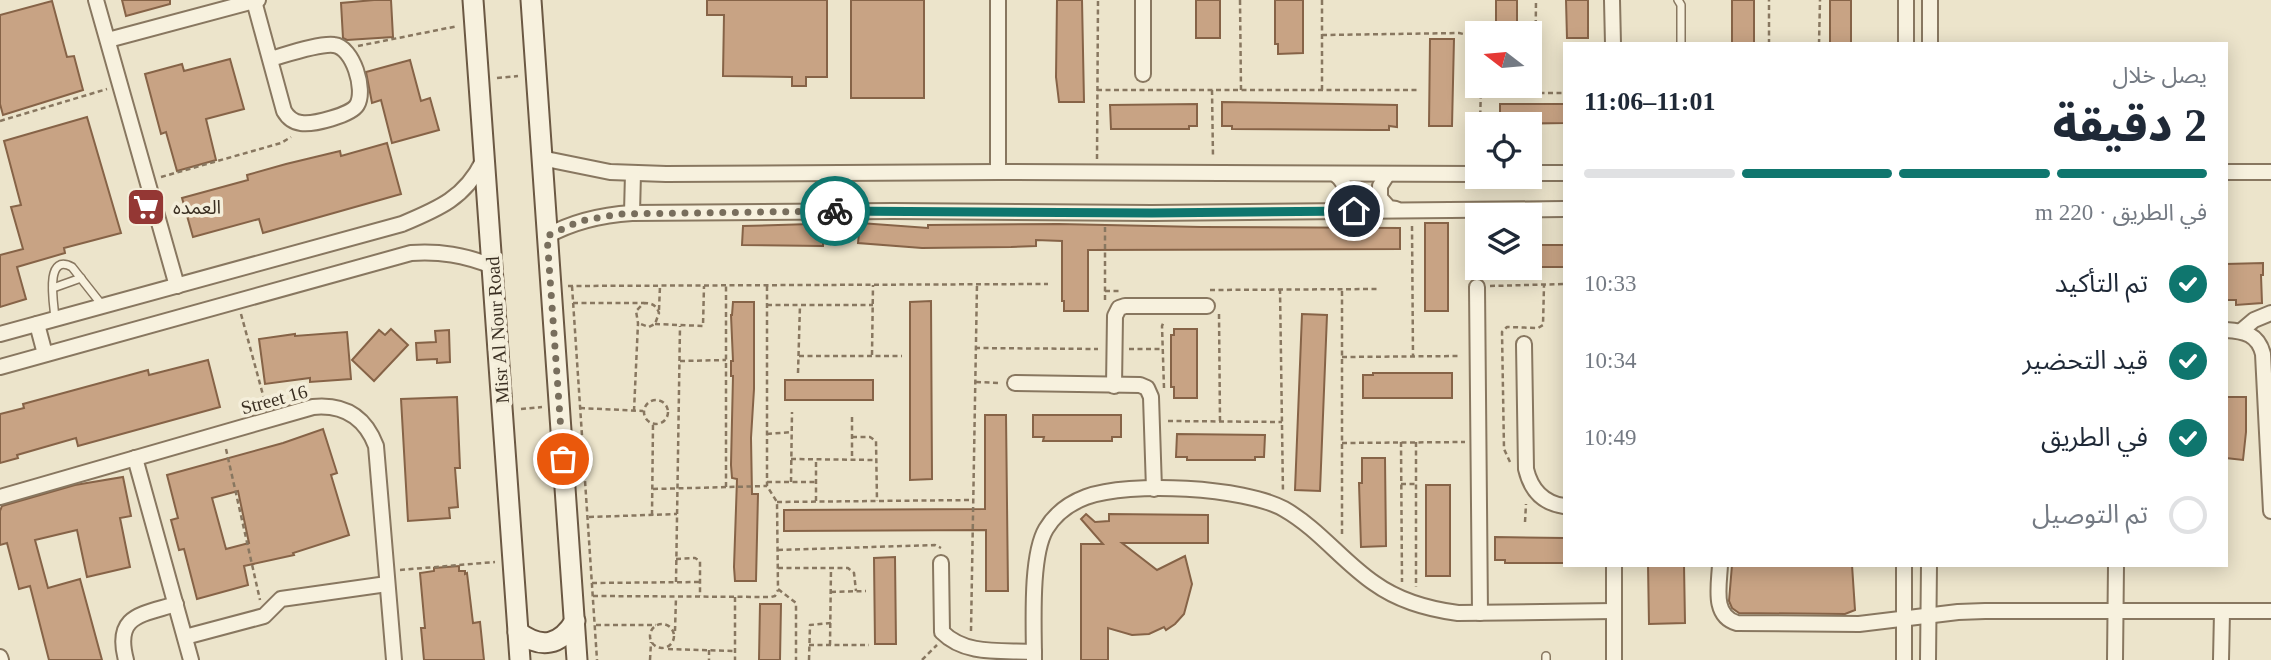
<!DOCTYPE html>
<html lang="ar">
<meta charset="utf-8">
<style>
:root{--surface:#fff;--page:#f2f2f3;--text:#1f2937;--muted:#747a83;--line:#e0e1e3;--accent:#0f766e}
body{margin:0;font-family:"Times New Roman","Noto Sans Arabic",serif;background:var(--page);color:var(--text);direction:rtl;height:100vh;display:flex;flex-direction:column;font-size:26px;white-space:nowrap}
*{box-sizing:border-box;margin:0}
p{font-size:23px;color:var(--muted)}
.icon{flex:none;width:38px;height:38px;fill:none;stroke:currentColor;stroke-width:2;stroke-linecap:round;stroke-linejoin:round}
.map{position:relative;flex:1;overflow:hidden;direction:ltr}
.panel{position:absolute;left:1563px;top:42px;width:665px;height:525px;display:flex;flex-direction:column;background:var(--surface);border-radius:0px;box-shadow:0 4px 18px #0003;direction:rtl}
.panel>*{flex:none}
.needle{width:46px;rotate:286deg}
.tools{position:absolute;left:1465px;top:21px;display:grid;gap:14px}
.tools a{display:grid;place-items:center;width:77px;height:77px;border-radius:0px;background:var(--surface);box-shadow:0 4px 18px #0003;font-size:35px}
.pin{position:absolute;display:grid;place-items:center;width:60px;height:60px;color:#fff;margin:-30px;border:4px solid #fff;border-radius:50%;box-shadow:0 2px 7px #0007}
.courier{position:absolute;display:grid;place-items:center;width:70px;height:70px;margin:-35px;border:5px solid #0f766e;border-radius:50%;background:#fff;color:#222;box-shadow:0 2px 9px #0007}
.head em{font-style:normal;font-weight:800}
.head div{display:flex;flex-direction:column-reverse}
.head{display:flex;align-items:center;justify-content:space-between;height:119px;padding:0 21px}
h1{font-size:46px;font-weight:800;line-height:52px}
.bar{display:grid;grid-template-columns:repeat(4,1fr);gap:10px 7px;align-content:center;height:84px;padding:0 21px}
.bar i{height:9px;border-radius:5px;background:var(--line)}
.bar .on{background:var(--accent)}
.bar p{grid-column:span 4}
ol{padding:0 21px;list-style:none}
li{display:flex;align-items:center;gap:21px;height:77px}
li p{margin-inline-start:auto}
li .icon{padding:7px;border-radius:50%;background:var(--accent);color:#fff;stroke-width:4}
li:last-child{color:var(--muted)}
li i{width:38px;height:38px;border:4px solid var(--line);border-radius:50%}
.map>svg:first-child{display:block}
.building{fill:#c8a384;stroke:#866347;stroke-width:2;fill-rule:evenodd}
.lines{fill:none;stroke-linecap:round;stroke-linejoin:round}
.lane-casing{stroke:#887760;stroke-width:10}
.street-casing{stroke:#887760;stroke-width:18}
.secondary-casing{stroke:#6b5843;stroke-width:23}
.path{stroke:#887760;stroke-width:2.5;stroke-dasharray:5 3.5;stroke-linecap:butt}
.lane{stroke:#f7f1de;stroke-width:7}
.street{stroke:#f7f1de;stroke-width:14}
.secondary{stroke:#f7f1de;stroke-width:19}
.done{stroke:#786e5d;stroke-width:7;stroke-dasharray:0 12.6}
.route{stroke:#0f766e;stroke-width:9}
.labels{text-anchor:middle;stroke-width:7;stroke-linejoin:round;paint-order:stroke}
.poi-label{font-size:19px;fill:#3a2f22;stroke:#f4eeda;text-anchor:start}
.street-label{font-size:19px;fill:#3a2f22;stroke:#f4eeda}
</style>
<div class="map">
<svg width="2271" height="660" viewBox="0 0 2271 660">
<rect width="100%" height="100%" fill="#ece4cb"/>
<!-- building -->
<g class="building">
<polygon points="122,0 170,0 170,4 126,16"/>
<polygon points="374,0 391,0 393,37 347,40 343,38 341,3"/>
<polygon points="707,0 827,0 827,77 806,77 806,86 792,86 792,77 723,76 724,15 707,15"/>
<rect x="851" y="0" width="73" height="98"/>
<polygon points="1057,0 1082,0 1084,102 1059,102 1056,77"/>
<rect x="1196" y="0" width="24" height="38"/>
<polygon points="1275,0 1303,0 1303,53 1278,54 1278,44 1275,44"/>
<rect x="1496" y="0" width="21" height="33"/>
<polygon points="1566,0 1588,0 1588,38 1567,38"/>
<rect x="1732" y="0" width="22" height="44"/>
<rect x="1830" y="0" width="21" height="44"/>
<polygon points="52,1 67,57 74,56 83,90 3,115 0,104 0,15"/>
<polygon points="1430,39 1454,39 1452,126 1429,126"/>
<polygon points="230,59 244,109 206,119 216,160 177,171 166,132 161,134 145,74 182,64 184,71"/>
<polygon points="410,60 421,101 430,98 439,130 392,143 381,100 372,103 366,72"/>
<polygon points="1222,102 1397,105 1397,127 1389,126 1389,130 1375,130 1232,129 1232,126 1222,126"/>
<polygon points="1197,104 1197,126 1189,126 1189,129 1111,129 1110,105"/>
<polygon points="1500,104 1564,104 1564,123 1500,124"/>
<polygon points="87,117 121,233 64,248 65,253 17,267 26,299 0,307 0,255 23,249 11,207 21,205 4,141"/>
<polygon points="387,143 401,194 263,233 259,219 193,237 182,198 248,180 247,175 286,164 340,151 341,156"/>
<polygon points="860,223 928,228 928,225 1058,224 1201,227 1400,228 1400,249 1088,250 1088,311 1064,311 1064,301 1062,301 1062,241 1036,240 1036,246 1011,247 922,248 858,243"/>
<rect x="1425" y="223" width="23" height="88"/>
<polygon points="811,224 831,225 830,244 823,243 823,246 742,245 743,226"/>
<rect x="1530" y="245" width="34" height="22"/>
<polygon points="2263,263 2263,275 2261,275 2262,303 2236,305 2236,300 2226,300 2226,264"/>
<polygon points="931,301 932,479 910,480 910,302"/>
<polygon points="733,302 754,302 754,389 751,438 752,494 758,494 756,581 735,581 734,567 737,479 732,478 731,465 733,376 731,376 731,361 733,361 731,315 732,315"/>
<polygon points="1302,314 1327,315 1320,491 1295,490"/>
<polygon points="391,329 408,345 374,381 352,360 379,330 385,335"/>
<polygon points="1174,329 1197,329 1197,398 1174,398 1174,387 1171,387 1171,335 1174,335"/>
<polygon points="449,330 450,362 437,363 437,359 417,360 416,343 436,342 435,331"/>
<polygon points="347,332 351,379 310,382 310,378 265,384 259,339 295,334 295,336"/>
<polygon points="208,360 220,407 78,446 76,438 17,455 18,458 0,463 0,414 24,408 23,404 148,370 149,375"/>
<polygon points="1373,373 1452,373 1452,398 1363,398 1363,375 1373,375"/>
<rect x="785" y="380" width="88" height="20"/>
<polygon points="457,397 460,468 455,468 458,507 449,508 450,518 408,521 401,399"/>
<polygon points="2226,397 2246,397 2246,432 2243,460 2226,458"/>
<polygon points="985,415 1006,415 1008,591 986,591 986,530 784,531 784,510 985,509"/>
<polygon points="1033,415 1121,415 1121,437 1112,437 1112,441 1043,441 1044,437 1033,437"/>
<path d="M323,429L337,473L331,475L349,535L293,553L294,555L244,566L248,585L197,599L184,549L179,550L171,520L178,518L167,475L283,443ZM238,491L249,543L226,549L212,498Z"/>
<polygon points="1177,434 1265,435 1264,457 1255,457 1255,460 1187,460 1187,457 1176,457"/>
<polygon points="1362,458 1385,458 1386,546 1361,547 1359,483 1362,483"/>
<polygon points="123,477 131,516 120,518 130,567 87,577 77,530 35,540 48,588 80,579 102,660 49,660 30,586 19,589 7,543 0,545 0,511 2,506 75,485"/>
<rect x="1426" y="485" width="24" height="91"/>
<polygon points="1086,514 1095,522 1109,521 1109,514 1208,515 1208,543 1122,543 1157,570 1185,556 1192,584 1184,614 1175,624 1166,630 1164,627 1149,634 1132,635 1108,628 1108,660 1081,660 1081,544 1103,544 1081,519"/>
<polygon points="1495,537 1564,538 1564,563 1505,563 1505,560 1495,560"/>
<polygon points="895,557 896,644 875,644 874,558"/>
<polygon points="1648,565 1684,565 1685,623 1649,624"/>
<polygon points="1732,565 1852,565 1855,610 1845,614 1739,613 1732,608 1729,601"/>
<polygon points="459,566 459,571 465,571 465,574 467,573 473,623 480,622 484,660 424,660 421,628 425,628 420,573 434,571 434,568"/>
<polygon points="760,604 781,604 780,660 759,660"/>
</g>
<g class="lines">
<!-- lane casing -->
<g class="lane-casing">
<g id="lane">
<polyline points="1678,0 1681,5 1681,44"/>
<polyline points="53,288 81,278"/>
<path d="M55,318C54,305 44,252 72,267L102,305"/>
<polyline points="1546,660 1546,656"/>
</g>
</g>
<!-- street casing -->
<g class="street-casing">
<g id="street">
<polyline points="96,0 177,286"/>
<polyline points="1143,0 1143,74"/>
<polyline points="1612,0 1613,44"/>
<polyline points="1906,0 1906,44"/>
<path d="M254,1L284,111C288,118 293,122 301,123C313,125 351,115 357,105C366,90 353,47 334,45C320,43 285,55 270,59"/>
<polyline points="108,40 258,0"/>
<polyline points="1930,44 1930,0"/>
<polyline points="541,158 610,172 666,174 998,172 1477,174"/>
<polyline points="998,172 998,0"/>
<polyline points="2226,172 2271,172"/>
<polyline points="1530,173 1564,173"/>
<polyline points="1387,175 1380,186 1380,198 1389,208 1396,209"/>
<path d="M1334,211C1349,201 1349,185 1335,174"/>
<polyline points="632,213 633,173"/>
<path d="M547,236C574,221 601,215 632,213L893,211L1152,213L1564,209"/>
<polyline points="1477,287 1480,613"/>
<polyline points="37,324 45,354"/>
<path d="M2226,330C2244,331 2258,334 2263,354L2271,511"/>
<polyline points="2241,331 2254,320 2271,313"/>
<path d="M0,334L402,224C438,209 465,198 483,161"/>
<path d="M1524,344L1526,469C1531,490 1543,503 1564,506"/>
<path d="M0,367L411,253C440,251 464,255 492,266"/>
<polyline points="1015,383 1140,385 1147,388 1151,397 1154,489"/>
<polyline points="1114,386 1115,316 1119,308 1125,306 1207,306"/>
<polyline points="135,458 191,660"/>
<path d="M0,497L313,407C344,404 365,417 376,446L394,660"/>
<path d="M941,563L942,632C966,656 1002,650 1034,652"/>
<polyline points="1614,565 1614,660"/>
<path d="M1720,565C1719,586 1712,616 1737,623L1859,624L1958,612L1985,611H2271"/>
<polyline points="185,637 264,616 281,599 387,584"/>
<polyline points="0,657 1,660"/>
<path d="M126,660C114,615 141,615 176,604"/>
<path d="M1034,660C1034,627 1030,556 1046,529C1055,514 1070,503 1086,497C1130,481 1244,487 1284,509C1319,529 1342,561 1374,583C1399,601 1427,609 1458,613L1614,611"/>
<polyline points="1904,660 1904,565"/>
<polyline points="1928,660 1929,565"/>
<polyline points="2115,660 2116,565"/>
<polyline points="2221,660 2222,612"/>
</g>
</g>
<!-- secondary casing -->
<g class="secondary-casing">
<g id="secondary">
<polyline points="473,0 520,660"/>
<polyline points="531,0 577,660"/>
<path d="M518,632C541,649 560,646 575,621"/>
</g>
</g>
<!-- path -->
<g class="path">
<polyline points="1240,0 1241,90"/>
<polyline points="1322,0 1322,90"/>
<polyline points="1322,35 1459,33 1472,36 1477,41"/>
<polyline points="1769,44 1769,0"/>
<polyline points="1819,44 1820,0"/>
<polyline points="358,46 458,26"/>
<polyline points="497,78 518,76"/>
<polyline points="1097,90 1420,90"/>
<polyline points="1212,90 1213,157"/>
<polyline points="1480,93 1564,93"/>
<polyline points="1535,93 1536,0"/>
<polyline points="0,121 107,89"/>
<polyline points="1480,124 1481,86"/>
<polyline points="1097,159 1098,0"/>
<polyline points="161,177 281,143 291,137"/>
<polyline points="1412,226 1413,356"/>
<polyline points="568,286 1048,284"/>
<polyline points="572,286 597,660"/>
<polyline points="767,286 767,486 777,502 778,589 796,603 796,660"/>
<polyline points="1490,286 1564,284"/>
<polyline points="1280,289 1283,493"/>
<polyline points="1210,290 1377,289"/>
<polyline points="1105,291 1119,291"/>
<polyline points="1105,300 1105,226"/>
<polyline points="573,303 644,303"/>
<polyline points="767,305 873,305"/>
<polyline points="659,310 660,286"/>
<polyline points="241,314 266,406"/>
<polyline points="1219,314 1220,421"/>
<polyline points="655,324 703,326 704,286"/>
<polyline points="975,348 1098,349"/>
<polyline points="1129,349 1161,349"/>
<polyline points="872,355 873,285"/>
<polyline points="799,356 902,356"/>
<polyline points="1342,357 1461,356"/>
<polyline points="680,361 726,360"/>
<polyline points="798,373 800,305"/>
<polyline points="976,382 1001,383"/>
<polyline points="1164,388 1162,326 1164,321"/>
<circle cx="656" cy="412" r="12"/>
<polyline points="580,408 643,411"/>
<polyline points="521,409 542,407"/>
<path d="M634,411L638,323L636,311L644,303C652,303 656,305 659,313L655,324L649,327L638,323"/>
<polyline points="852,417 852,459"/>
<polyline points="1168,421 1282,422"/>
<polyline points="767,434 792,432"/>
<polyline points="852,437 870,437 876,441 877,501"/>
<polyline points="1401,442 1402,582"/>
<polyline points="1416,442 1416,587"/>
<polyline points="1342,443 1465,442"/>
<polyline points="226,449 260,600"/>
<polyline points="791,459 876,460"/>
<polyline points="1510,462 1504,449 1502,332 1507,327 1538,328 1543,325 1544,285"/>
<polyline points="767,482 816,482"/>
<polyline points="791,482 792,412"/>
<polyline points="1401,484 1415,484"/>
<polyline points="726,487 726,285"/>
<polyline points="653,489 767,486"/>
<polyline points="816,501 816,459"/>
<polyline points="777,502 973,500"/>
<polyline points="652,515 653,424"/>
<polyline points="589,517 677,514"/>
<polyline points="1525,522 1526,504"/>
<polyline points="1342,534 1342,289"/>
<polyline points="778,550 935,545 941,548"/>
<polyline points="676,559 695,558 700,561 700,596"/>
<polyline points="778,568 848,568 854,573 856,591"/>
<polyline points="400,570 495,562"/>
<polyline points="676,582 680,326"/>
<polyline points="592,583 700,582"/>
<polyline points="831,592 866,591"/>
<polyline points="593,596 771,597 775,596 778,590"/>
<polyline points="735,597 735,660"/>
<circle cx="662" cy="636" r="12"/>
<polyline points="596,625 656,625"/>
<polyline points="675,631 676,597"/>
<polyline points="971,631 977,284"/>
<polyline points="809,645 869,645"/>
<polyline points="830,645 831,568"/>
<polyline points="668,649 735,651"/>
<polyline points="709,650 709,660"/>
<polyline points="650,660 651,642"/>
<polyline points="809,660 810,625 831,623"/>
<polyline points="922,660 937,645"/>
</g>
<!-- lane -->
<use href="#lane" class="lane"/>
<!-- street -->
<use href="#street" class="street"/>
<!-- secondary -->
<use href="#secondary" class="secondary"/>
</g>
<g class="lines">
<!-- done -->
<polyline class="done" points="563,459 547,236 580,221 620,214 835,211"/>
<!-- route -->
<polyline class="route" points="835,211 1152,213 1354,211"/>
</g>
<!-- icons -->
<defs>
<g id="supermarket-square" transform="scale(2.0125)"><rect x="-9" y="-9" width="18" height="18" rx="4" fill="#943734" stroke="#f4eeda"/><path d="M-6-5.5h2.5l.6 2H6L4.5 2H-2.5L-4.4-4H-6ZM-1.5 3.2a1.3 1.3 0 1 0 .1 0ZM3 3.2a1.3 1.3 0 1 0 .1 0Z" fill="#fff"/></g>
</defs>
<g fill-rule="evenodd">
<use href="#supermarket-square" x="146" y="207"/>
</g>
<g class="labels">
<!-- poi labels -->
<g class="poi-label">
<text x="173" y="214">العمده</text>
</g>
<!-- street labels -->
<g class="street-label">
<text transform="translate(497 330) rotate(-94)" y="7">Misr Al Nour Road</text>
<text transform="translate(274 399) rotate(-15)" y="7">Street 16</text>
</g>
</g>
</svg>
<div class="tools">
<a><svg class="needle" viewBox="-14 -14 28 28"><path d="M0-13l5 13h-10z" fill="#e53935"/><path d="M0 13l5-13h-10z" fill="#747a83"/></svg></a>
<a><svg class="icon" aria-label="locate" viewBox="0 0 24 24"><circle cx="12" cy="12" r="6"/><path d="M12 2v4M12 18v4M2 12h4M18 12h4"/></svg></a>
<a><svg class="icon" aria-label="layers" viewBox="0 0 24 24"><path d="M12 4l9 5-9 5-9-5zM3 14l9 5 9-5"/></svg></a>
</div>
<div class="pin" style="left:563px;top:459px;background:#ea580c"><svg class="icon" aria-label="bag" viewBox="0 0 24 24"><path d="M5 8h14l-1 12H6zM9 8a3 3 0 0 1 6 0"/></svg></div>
<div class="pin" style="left:1354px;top:211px;background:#1f2937"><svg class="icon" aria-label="home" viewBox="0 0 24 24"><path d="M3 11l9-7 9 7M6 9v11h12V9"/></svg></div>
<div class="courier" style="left:835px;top:211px"><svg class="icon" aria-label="bike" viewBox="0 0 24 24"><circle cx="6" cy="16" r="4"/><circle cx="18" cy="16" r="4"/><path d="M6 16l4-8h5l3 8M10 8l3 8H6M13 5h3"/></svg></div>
<section class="panel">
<div class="head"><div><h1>2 دقيقة</h1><p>يصل خلال</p></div><em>11:01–11:06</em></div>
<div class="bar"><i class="on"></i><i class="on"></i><i class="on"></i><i></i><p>في الطريق · 220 m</p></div>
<ol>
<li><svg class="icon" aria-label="check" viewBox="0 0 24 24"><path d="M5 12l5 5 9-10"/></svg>تم التأكيد<p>10:33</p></li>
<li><svg class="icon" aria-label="check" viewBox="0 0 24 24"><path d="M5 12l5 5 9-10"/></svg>قيد التحضير<p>10:34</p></li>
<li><svg class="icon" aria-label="check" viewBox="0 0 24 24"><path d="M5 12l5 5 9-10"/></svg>في الطريق<p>10:49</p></li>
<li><i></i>تم التوصيل</li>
</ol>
</section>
</div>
